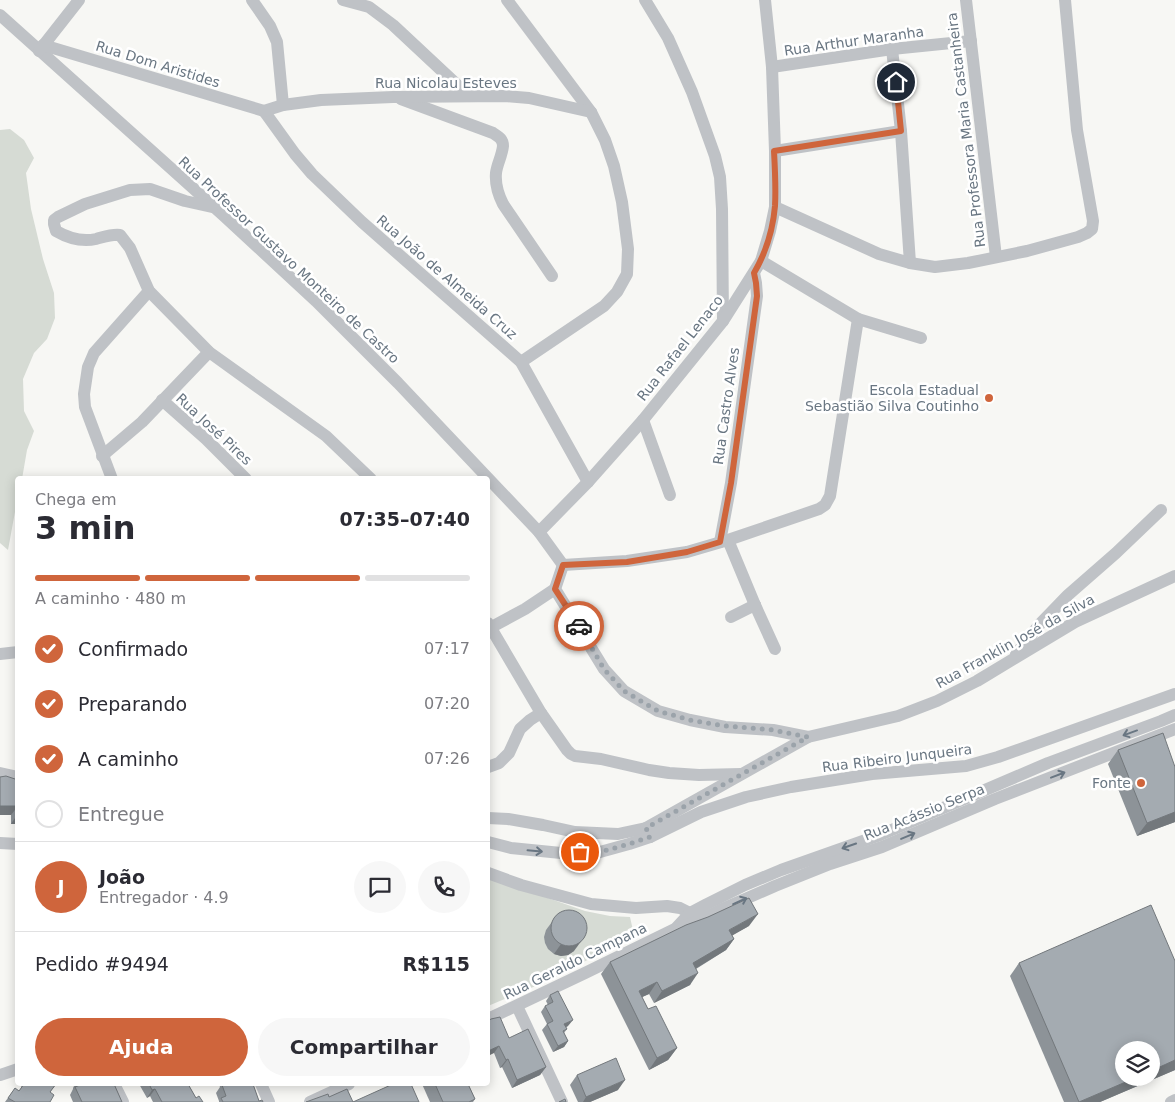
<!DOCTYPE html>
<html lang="pt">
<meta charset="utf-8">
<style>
:root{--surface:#fff;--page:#f7f7f7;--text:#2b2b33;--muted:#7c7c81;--line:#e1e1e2;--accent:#cf653c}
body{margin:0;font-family:"DejaVu Sans",sans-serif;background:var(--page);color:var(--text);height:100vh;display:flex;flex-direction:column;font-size:19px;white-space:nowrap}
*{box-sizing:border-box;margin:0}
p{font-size:16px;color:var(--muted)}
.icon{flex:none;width:28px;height:28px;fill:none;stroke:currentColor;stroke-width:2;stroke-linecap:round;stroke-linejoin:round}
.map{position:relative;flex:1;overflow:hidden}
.side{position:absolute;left:15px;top:476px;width:475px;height:610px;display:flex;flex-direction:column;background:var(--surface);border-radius:5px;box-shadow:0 2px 12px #0003}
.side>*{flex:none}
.controls{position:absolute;left:1115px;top:1041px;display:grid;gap:10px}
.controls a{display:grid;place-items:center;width:45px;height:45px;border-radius:50%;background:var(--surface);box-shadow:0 2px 12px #0003;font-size:25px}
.pin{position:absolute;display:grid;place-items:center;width:42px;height:42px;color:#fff;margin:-21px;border:2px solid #fff;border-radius:50%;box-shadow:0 1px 5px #0007}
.courier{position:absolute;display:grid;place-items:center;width:50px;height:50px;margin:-25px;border:4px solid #cf653c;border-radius:50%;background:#fff;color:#222;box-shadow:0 1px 6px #0007}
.overview em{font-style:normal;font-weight:700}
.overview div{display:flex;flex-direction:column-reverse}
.overview{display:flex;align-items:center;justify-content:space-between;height:85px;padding:0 20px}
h1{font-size:32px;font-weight:700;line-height:38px}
.bar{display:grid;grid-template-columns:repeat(4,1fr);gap:8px 5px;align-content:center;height:60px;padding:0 20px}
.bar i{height:6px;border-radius:4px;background:var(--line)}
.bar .on{background:var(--accent)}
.bar p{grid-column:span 4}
.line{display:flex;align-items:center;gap:12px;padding:0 20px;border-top:1px solid var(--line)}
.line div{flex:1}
.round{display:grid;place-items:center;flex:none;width:52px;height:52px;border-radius:26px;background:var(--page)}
ol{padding:0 20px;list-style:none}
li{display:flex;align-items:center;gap:15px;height:55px}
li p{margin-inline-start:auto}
li .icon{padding:5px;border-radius:50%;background:var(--accent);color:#fff;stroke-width:4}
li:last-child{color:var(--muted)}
li i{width:28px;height:28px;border:2px solid var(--line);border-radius:50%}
.primary-button{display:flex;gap:10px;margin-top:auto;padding:10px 20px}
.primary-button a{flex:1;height:58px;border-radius:30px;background:var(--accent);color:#fff;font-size:20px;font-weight:700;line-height:58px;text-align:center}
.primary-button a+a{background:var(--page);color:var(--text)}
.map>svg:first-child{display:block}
.green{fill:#d6dbd4}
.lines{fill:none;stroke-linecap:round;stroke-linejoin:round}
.minor{stroke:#bfc2c6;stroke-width:12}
.wall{fill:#8d9398}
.shaded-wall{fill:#73787c}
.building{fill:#a4abb1;stroke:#73787c}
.oneway{stroke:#697682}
.done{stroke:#9ba3aa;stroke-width:5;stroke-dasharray:0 9}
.route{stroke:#cf653c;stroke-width:6}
.poi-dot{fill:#cf653c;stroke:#fff;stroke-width:2}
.labels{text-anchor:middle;stroke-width:5;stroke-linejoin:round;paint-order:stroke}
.street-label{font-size:14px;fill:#697682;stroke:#fff}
.poi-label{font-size:14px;fill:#697682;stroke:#fff;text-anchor:end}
</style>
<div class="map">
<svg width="1175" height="1102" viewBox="0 0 1175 1102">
<rect width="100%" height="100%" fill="#f7f7f4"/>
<!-- green -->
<g class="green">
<polygon points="10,129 24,140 34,158 26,173 31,209 43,259 54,293 55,318 47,339 34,353 23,379 24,411 34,431 27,450 22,479 18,479 17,501 8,550 0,543 0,130"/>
<polygon points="488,877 585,911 610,916 630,917 634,935 550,980 488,1006"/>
</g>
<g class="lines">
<!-- minor -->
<g class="minor">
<polyline points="252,0 270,26 277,42 283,105"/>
<polyline points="343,0 369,7 393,25 469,96"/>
<polyline points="507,0 591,112 605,140 614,166 622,202 628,249 627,274 617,292 604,306 521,362"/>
<polyline points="645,0 668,38 692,92 715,156 720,177 722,209 723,321"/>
<polyline points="966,0 996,257"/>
<polyline points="0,15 223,215 316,301 398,383 539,532 563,565"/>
<polyline points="43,45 264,111"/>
<polyline points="892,49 901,131 910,263"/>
<polyline points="39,51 79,0"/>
<polyline points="772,67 892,49 971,41"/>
<path d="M401,99L493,133C499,137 503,139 503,146C502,156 497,164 496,173C495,184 498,194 503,204L552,276"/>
<polyline points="264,111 295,154 312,174 362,222 521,362 588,482"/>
<polyline points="264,111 283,105 321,100 393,97 505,96 529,98 591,112"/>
<polyline points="775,151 901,131"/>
<path d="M212,207L185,201L150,189L130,190L85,204L58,217L54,220V224L56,231C68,238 82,242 96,239C104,237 111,234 120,235L130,248L149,291L209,352L326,436L371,479"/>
<polyline points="775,207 879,254 910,263 935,267 968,263 1027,251 1078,237 1087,233 1092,229 1093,221 1077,130 1065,0"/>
<polyline points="761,261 858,319 921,338"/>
<polyline points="162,400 206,439 246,479"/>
<polyline points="643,420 670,495"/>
<polyline points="102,456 142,422 209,352"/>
<polyline points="112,479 85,407 84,394 88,367 94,353 149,291"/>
<polyline points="539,532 588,482 643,420 723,321 761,261 770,231 775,207 775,151 772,67 765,0"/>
<polyline points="728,540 755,605 775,649"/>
<polyline points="720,542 731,483 757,296 756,283 754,273"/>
<polyline points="563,565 627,561 687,552 728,540 819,509 825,505 830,496 858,319"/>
<polyline points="563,565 555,589 604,669 624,691 658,711 690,720 725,727 773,730 808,737"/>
<polyline points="731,617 755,605"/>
<polyline points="488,623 541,713 567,750 571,754 575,756 601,759 649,770 669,773 699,775 741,774"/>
<polyline points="488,629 525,609 555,589"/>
<polyline points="0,654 18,652"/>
<polyline points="1016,654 1040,624 1068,595 1116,553 1161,510"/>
<polyline points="488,767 499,763 509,753 520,729 530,720 541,713"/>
<polyline points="0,773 18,777"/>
<polyline points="488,818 508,819 543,825 575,832 618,834 646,828"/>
<polyline points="650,837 646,828 808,737 898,716 937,701 977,681 1075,622 1175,576"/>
<polyline points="488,842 511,848 561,853 600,852 629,844 650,837 701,812 746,797 791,787 872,774 966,766 998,757 1175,694"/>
<polyline points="0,843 18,844"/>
<polyline points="488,873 521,885 591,904 636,908 667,906 680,908 690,913 695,920"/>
<polyline points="677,927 690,913 707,904 745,885 781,870 880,835 1048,763 1161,721 1175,715"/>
<polyline points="517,1006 562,1102"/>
<polyline points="488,1019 585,973 675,929 696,922 720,910 775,886 830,864 882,847 995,799 1175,729"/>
<polyline points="0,1075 18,1069"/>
<polyline points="114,1084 123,1102"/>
<polyline points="261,1084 269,1102"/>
<polyline points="310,1102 349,1084"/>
<polyline points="1171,1102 1175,1100"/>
</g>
</g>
<!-- wall -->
<g class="wall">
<polygon points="1118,750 1175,767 1175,822 1137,836 1108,764"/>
<polygon points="0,777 18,780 18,824 11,824 11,815 0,815"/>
<polygon points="557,915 574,951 568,955 561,956 554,954 548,949 545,943 544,937 546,930"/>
<polygon points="749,926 732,935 734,939 726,950 696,969 690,985 654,1003 649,994 642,997 648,1009 677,1048 668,1060 649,1070 601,974 610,962"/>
<polygon points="1175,961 1175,1070 1100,1102 1064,1102 1010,976 1019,963"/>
<polygon points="550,995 568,1026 566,1027 567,1029 564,1033 568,1041 564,1047 553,1052 542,1030 547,1024 541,1012 545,1006 548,1005 546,1001"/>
<polygon points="488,1021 509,1038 546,1067 540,1075 512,1088 502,1067 500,1068 494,1053"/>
<polygon points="577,1075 618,1090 590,1102 578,1102 570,1085"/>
<polygon points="18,1084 56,1084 50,1092 50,1102 5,1102 15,1088 19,1091 22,1087"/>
<polygon points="75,1084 114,1084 122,1102 73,1102 70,1095 73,1089 73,1088"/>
<polygon points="139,1084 188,1084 196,1098 203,1102 153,1102 150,1096 147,1098"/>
<polygon points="219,1084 253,1084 259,1101 263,1102 219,1102 219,1101 216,1093 220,1087"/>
<polygon points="422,1084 468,1084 475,1099 473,1102 430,1102"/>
</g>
<!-- shaded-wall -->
<g class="shaded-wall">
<polygon points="0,806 18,806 11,815 0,815"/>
<polygon points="1175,812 1175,822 1137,836 1147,823"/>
<polygon points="17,815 18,824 11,824"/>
<polygon points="758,914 749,926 721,942 729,930"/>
<polygon points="585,936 574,951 568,955 561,956 554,954 561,944"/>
<polygon points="734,939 726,950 685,975 693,963"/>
<polygon points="698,973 690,985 654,1003 662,991"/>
<polygon points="657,982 649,994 631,1002 639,991"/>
<polygon points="573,1020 568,1026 560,1030 564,1024"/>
<polygon points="568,1041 564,1047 553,1052 558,1046"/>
<polygon points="499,1046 494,1053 488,1056 488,1051"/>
<polygon points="677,1048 668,1060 649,1070 657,1058"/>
<polygon points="508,1059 502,1067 500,1068 506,1060"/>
<polygon points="1175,1060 1175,1070 1100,1102 1079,1102 1135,1078 1151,1078 1151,1071"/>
<polygon points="546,1067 540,1075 512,1088 517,1080"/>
<polygon points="625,1080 618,1090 590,1102 583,1102 586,1097"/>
<polygon points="155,1089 150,1096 147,1098 152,1090"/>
</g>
<!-- building -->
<g class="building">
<polygon points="1163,733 1175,767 1175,812 1147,823 1118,750"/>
<polygon points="6,776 18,780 18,806 0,806 0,777"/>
<polygon points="749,898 758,914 729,930 734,939 693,963 698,973 662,991 657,982 639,991 648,1009 656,1006 677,1048 657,1058 610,962 686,925 708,917"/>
<polygon points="1151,905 1175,961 1175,1060 1151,1071 1151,1050 1124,1050 1124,1078 1135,1078 1079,1102 1019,963"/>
<circle cx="569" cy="928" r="18"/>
<polygon points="558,991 573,1020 564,1024 567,1029 563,1031 568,1041 558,1046 547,1024 553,1021 545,1006 553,1002 550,995"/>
<polygon points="500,1017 509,1038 528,1029 546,1067 517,1080 508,1059 506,1060 499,1046 488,1051 488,1021 491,1019"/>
<polygon points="616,1058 625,1080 586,1097 577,1075"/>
<polygon points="24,1084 56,1084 50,1092 54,1095 50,1102 15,1102 8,1098 15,1088 19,1091"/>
<polygon points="79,1084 114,1084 122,1102 82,1102 75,1087 80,1085"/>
<polygon points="149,1084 188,1084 196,1098 199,1096 203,1102 162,1102 155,1089 152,1090"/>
<polygon points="225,1084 253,1084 259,1101 262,1100 263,1102 223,1102 221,1098 226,1096 222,1085"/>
<polygon points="393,1084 411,1084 419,1102 306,1102 328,1094 329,1097 347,1089 353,1102"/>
<polygon points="435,1084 468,1084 475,1099 469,1102 443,1102"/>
<polygon points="565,1099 566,1102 559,1102"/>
</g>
<!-- one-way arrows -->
<defs><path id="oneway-shaft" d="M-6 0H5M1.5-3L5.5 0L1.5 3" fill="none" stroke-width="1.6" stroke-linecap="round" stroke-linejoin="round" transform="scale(1.25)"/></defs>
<g class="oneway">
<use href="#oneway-shaft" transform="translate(1130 733) rotate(160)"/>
<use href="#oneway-shaft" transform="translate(1058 775) rotate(-21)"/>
<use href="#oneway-shaft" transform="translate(908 836) rotate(-23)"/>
<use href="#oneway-shaft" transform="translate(849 846) rotate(161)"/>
<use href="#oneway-shaft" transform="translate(535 851) rotate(5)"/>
<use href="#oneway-shaft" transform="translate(740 901) rotate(-24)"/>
</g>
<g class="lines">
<!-- done -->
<polyline class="done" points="579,626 604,669 624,691 658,711 690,720 725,726 773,730 808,737 646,828 650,837 629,844 600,852 580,852"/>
<!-- route -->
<path class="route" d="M579,626L555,589L563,565L627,562L687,552L720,542L731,483L757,296L756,283L754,273C765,254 773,229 775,206C776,188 775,169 774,151L901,131L896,82"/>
</g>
<!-- markers -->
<g class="poi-dot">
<circle cx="989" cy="398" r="5"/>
<circle cx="1141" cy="783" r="5"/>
</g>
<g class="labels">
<!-- street labels -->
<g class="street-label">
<text transform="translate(854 41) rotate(-8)" y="5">Rua Arthur Maranha</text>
<text transform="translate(158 64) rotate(17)" y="5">Rua Dom Aristides</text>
<text x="446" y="88">Rua Nicolau Esteves</text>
<text transform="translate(966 130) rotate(-97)" y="5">Rua Professora Maria Castanheira</text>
<text transform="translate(289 260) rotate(43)" y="5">Rua Professor Gustavo Monteiro de Castro</text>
<text transform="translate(447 277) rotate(41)" y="5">Rua João de Almeida Cruz</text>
<text transform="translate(680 348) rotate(-52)" y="5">Rua Rafael Lenaco</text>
<text transform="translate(726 406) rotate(-82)" y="5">Rua Castro Alves</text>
<text transform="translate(214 429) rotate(43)" y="5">Rua José Pires</text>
<text transform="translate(1015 641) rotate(-29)" y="5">Rua Franklin José da Silva</text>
<text transform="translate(897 758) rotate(-7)" y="5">Rua Ribeiro Junqueira</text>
<text transform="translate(924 812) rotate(-22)" y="5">Rua Acássio Serpa</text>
<text transform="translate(575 961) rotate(-26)" y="5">Rua Geraldo Campana</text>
</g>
<!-- poi labels -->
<g class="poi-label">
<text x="979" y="395">Escola Estadual<tspan x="979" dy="16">Sebastião Silva Coutinho</tspan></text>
<text x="1131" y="788">Fonte</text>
</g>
</g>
</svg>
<div class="controls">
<a><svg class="icon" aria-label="layers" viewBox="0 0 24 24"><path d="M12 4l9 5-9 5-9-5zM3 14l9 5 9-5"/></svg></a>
</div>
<div class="pin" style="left:580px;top:852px;background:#ea580c"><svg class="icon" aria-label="bag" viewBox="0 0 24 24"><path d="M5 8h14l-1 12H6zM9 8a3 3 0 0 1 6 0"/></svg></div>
<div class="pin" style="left:896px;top:82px;background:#1f2937"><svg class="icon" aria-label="home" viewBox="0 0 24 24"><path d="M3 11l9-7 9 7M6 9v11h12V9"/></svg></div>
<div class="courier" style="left:579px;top:626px"><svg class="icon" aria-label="car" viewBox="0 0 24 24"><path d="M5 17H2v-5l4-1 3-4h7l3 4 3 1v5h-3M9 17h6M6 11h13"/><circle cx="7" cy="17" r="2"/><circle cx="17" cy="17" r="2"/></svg></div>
<section class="side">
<div class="overview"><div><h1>3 min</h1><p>Chega em</p></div><em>07:35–07:40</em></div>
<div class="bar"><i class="on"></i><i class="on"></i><i class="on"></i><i></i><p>A caminho · 480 m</p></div>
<ol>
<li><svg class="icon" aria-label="check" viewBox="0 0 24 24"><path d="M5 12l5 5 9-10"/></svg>Confirmado<p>07:17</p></li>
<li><svg class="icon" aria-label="check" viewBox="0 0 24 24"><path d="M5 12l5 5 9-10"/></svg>Preparando<p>07:20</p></li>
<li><svg class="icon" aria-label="check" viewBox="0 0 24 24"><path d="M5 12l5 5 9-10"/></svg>A caminho<p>07:26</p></li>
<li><i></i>Entregue</li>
</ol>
<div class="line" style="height:90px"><b class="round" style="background:var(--accent);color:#fff">J</b><div><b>João</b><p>Entregador · 4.9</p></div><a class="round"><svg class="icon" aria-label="chat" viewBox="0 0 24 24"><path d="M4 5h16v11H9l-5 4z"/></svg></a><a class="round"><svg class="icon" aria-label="phone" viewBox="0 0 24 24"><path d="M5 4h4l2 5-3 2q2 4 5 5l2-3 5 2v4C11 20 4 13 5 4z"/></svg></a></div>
<div class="line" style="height:65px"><div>Pedido #9494</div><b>R$115</b></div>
<div class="primary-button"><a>Ajuda</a><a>Compartilhar</a></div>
</section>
</div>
